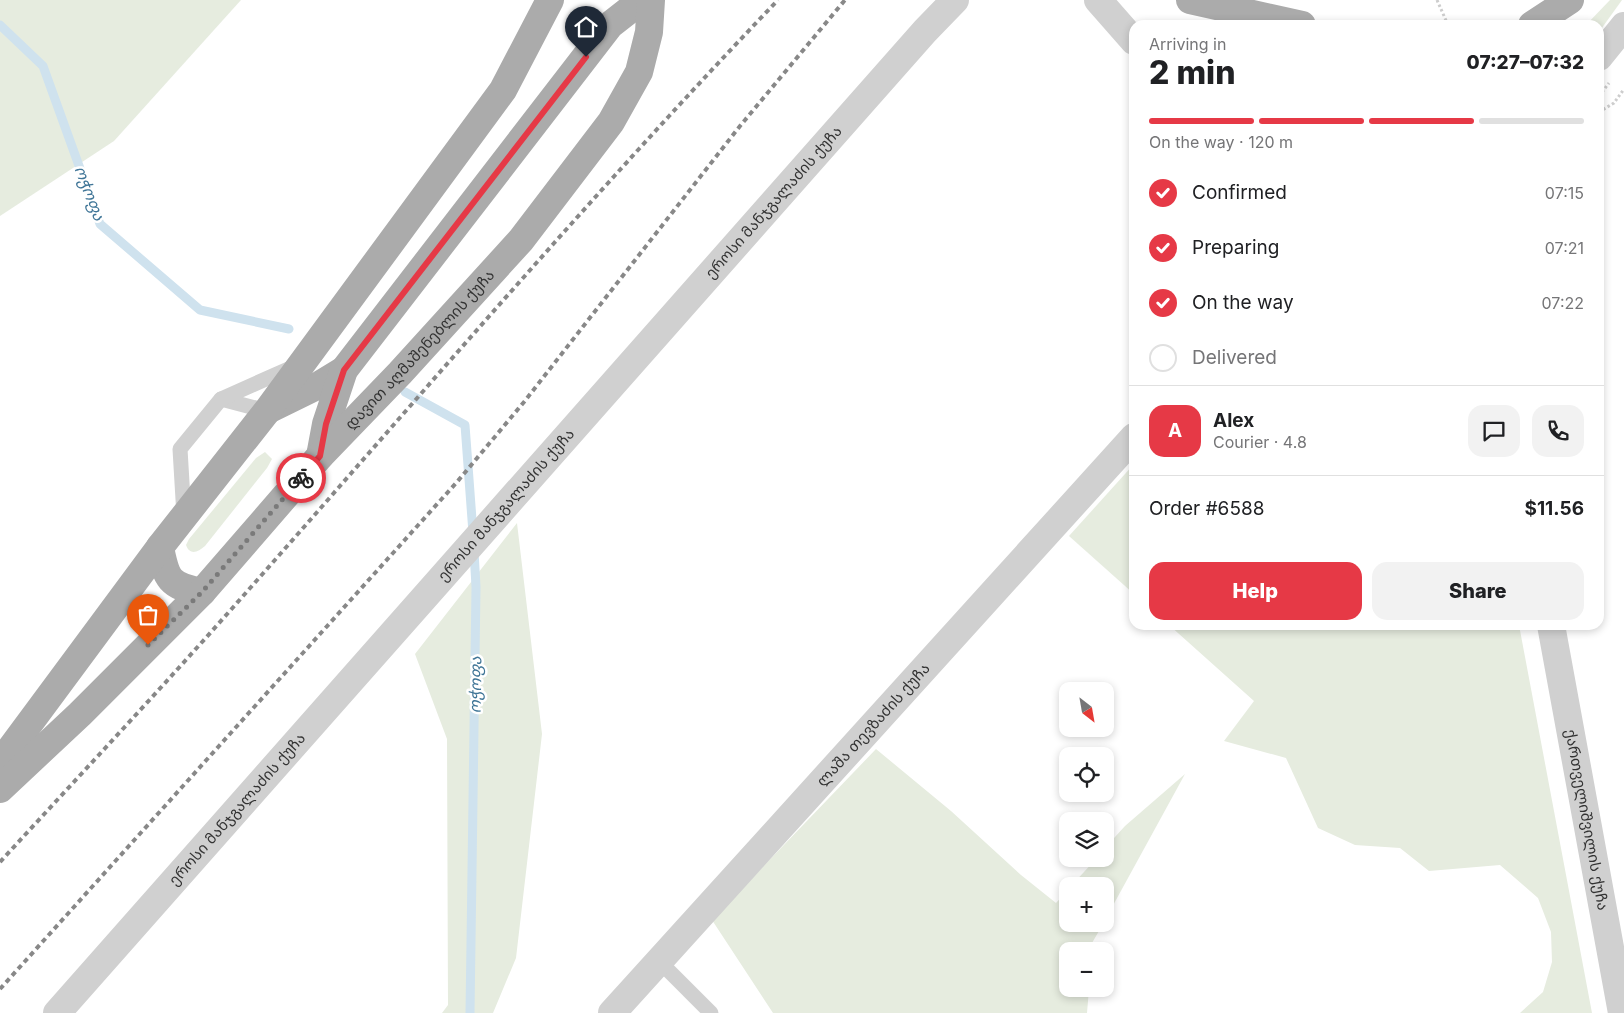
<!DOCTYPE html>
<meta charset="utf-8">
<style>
:root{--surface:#fff;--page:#f2f2f2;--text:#202124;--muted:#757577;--line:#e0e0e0;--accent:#e63946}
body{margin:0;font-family:Inter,"Noto Sans Georgian",sans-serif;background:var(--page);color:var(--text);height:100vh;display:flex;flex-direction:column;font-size:19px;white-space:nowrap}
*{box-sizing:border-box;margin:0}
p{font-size:16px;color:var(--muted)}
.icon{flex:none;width:28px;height:28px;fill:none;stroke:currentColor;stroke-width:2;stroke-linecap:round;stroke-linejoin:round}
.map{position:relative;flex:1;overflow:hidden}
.side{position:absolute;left:1129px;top:20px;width:475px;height:610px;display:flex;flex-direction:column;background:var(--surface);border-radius:15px;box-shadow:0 2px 8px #0003}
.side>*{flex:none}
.needle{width:32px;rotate:149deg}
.controls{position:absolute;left:1059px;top:682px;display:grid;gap:10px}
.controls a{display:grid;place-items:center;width:55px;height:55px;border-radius:10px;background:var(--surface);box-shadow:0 2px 8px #0003;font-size:25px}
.pin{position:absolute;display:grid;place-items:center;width:42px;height:42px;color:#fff;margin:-51px -21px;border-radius:50% 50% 50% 0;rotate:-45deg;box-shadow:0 0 5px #0007}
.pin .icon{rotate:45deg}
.courier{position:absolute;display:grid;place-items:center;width:50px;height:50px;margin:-25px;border:4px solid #e63946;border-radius:50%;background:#fff;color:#222;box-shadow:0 1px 6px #0007}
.headline em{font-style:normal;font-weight:800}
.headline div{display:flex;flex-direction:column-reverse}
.headline{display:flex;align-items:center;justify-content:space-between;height:85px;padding:0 20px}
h1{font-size:32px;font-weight:800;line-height:38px}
.bar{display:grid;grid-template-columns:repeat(4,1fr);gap:8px 5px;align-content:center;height:60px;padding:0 20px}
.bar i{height:6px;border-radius:4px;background:var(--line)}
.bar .on{background:var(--accent)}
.bar p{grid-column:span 4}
.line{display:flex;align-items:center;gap:12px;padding:0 20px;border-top:1px solid var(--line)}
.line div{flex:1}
.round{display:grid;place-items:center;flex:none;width:52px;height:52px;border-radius:15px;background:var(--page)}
ol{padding:0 20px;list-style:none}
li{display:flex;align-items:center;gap:15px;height:55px}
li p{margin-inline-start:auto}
li .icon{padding:5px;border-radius:50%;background:var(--accent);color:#fff;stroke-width:4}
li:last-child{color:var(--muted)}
li i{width:28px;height:28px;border:2px solid var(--line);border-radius:50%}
.button{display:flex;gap:10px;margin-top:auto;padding:10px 20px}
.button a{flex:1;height:58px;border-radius:15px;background:var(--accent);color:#fff;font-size:20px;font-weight:800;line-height:58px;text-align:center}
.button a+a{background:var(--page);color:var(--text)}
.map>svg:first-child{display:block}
.green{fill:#e6ecdf}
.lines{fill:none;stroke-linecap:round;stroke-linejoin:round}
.stream{stroke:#cfe2ee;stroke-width:9}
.path{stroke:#cdcdcd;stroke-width:3;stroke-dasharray:2.5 2.5;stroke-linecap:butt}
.service{stroke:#d0d0d0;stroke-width:15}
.minor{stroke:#d0d0d0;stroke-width:28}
.primary{stroke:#ababab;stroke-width:28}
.rail{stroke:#888;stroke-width:4;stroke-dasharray:5 4;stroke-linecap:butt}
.done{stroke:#7a7a7a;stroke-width:5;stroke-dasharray:0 9}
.route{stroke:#e63946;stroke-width:6}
.labels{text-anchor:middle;stroke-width:5;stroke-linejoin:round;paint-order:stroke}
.street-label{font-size:15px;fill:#333;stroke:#fff}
.water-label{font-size:16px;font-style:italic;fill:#3f7597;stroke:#fff}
</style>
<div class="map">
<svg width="1624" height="1013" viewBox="0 0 1624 1013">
<rect width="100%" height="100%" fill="#fff"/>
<!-- green -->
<g class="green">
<polygon points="0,0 241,0 114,141 0,216"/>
<polygon points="1610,0 1622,0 1599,32 1599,25 1586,25"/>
<path d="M265,452L272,459L267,468L205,546C198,552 190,556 186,545L189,539L256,458Z"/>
<polygon points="1134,464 1134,594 1069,536"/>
<polygon points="517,523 542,734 516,958 493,1013 442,1013 448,1005 447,739 415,654"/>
<polygon points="1169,625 1519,625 1592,1013 1520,1013 1543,992 1552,962 1551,932 1538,898 1500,865 1429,871 1400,848 1355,845 1318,828 1286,758 1224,741 1254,701"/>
<polygon points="876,749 951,811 1021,875 1056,903 1067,891 1068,924 1103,924 1092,943 1092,951 1068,951 1068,989 1089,989 1087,1013 773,1013 712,920"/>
<polygon points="1185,774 1105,920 1105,886 1071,886 1096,859 1105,859 1105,848 1125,826"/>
</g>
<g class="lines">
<!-- stream -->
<g class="stream">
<polyline points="0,25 43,66 100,224 200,310 289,329"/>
<polyline points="405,392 465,425 473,533"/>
<polyline points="470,1013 476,587 474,551"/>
</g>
<!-- path -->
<g class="path">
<polyline points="1437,0 1448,25"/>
<polyline points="1599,96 1609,83"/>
<polyline points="1599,112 1614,103 1624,89"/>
</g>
<!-- service -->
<g class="service">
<polyline points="221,399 267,411"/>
<polyline points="184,516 180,449 221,399 295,366"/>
<polyline points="659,961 711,1013"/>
</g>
<!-- minor -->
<g class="minor">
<polyline points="1098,0 1134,41"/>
<polyline points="1599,57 1624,26"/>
<path id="s1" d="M1551,625L1622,1013"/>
<path id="s2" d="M57,1013L925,31L955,0"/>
<path id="s3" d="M612,1013L1134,437"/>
</g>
<!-- primary -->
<g class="primary">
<polyline points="1190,0 1302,25"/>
<polyline points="1532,25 1570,0"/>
<polyline points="270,409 321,384 344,370"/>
<polyline points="320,456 326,424 344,370 610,25 642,0"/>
<path d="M160,547C166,579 169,586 202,592"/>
<polyline points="0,763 160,547 267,411 503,90 550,0"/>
<path id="s4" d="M0,789L80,714L202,592L320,456L400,373L521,240L611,122L639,72L649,32L651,0"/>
</g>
<!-- rail -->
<g class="rail">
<path d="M0,862C79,776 159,691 236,604C416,401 591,195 778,0"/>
<polyline points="0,989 457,482 524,402 740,126 845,0"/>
</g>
</g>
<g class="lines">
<!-- done -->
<polyline class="done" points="148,645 202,592 301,478"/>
<!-- route -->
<polyline class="route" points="301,478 320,456 326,424 344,370 586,57"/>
</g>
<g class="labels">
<!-- street labels -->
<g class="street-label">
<text dy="5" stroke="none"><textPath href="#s2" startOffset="1082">ეროსი მანჯგალაძის ქუჩა</textPath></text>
<text dy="5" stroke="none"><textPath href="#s4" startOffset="608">დავით აღმაშენებლის ქუჩა</textPath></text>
<text dy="5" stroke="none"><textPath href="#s2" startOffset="678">ეროსი მანჯგალაძის ქუჩა</textPath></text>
<text dy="5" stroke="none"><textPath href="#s3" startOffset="389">ლაშა თევზაძის ქუჩა</textPath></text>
<text dy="5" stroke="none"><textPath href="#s2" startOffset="272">ეროსი მანჯგალაძის ქუჩა</textPath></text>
<text dy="5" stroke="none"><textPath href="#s1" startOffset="198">ქართველიშვილის ქუჩა</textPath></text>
</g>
<!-- water labels -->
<g class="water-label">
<text transform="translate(90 193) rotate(69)" y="6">ოჭოფა</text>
<text transform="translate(475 685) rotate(-89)" y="6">ოჭოფა</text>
</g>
</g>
</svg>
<div class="controls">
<a><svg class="needle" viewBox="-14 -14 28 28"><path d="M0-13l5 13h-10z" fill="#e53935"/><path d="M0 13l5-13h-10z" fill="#757577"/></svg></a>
<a><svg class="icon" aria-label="locate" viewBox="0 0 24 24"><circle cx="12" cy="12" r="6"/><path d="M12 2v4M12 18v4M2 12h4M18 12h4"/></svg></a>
<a><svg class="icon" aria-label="layers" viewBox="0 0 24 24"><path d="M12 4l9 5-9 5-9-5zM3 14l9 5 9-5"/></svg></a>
<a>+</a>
<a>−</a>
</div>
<div class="pin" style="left:148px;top:645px;background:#ea580c"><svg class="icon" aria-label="bag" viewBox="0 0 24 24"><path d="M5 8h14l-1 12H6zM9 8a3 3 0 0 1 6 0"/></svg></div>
<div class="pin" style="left:586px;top:57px;background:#1f2937"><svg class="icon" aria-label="home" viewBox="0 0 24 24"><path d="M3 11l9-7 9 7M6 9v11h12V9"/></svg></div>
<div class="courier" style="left:301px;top:478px"><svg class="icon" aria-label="bike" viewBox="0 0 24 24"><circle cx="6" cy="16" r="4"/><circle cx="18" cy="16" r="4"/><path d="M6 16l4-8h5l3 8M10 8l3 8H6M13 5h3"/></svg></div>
<section class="side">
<div class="headline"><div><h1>2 min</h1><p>Arriving in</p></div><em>07:27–07:32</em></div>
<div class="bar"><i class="on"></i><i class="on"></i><i class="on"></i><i></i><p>On the way · 120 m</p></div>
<ol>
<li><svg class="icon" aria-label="check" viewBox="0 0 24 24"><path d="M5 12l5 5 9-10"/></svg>Confirmed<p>07:15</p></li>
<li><svg class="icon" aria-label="check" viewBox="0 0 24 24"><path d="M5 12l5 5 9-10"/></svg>Preparing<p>07:21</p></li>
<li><svg class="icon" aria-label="check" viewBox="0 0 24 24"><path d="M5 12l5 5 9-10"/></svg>On the way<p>07:22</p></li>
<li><i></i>Delivered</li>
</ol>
<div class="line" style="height:90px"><b class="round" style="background:var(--accent);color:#fff">A</b><div><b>Alex</b><p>Courier · 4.8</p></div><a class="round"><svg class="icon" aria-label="chat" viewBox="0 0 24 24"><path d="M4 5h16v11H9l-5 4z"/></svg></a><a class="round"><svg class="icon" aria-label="phone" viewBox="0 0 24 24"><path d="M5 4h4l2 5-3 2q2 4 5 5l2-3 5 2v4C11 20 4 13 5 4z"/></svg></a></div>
<div class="line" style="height:65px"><div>Order #6588</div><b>$11.56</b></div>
<div class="button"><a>Help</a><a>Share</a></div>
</section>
</div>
